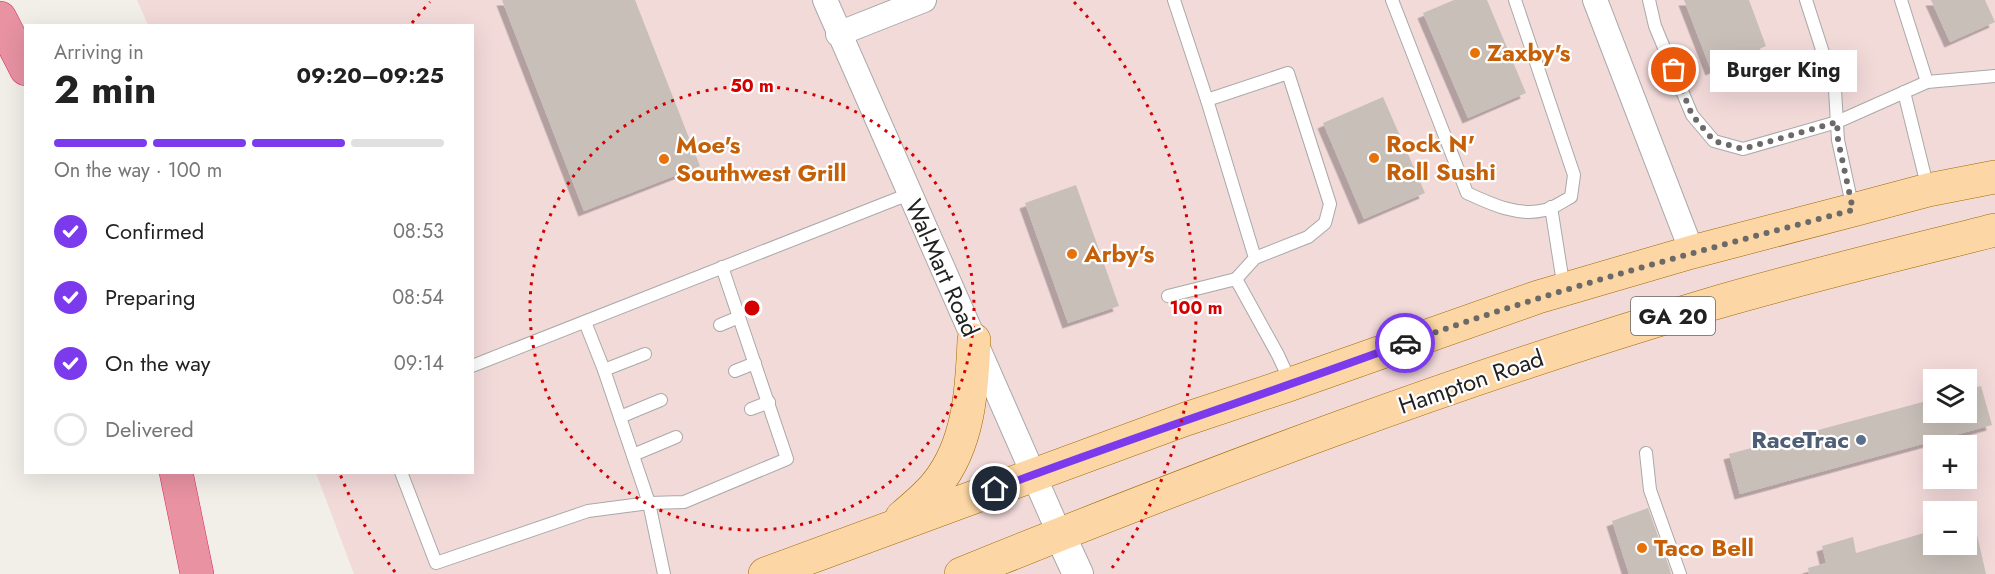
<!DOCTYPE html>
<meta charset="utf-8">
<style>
:root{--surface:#fff;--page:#f6f6f6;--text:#222;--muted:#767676;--line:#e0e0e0;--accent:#7c3aed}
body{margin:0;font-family:Jost,sans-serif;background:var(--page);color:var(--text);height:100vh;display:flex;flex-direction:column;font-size:22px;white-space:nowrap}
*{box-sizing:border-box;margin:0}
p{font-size:20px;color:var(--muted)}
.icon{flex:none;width:33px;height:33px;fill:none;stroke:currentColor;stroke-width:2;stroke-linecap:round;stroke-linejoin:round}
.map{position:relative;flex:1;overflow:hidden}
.side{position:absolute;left:24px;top:24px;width:450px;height:450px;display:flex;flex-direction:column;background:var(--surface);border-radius:0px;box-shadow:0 6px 24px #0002}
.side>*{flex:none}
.controls{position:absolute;left:1923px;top:369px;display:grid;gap:12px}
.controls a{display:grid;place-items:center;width:54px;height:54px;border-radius:0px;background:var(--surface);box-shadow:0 6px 24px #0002;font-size:30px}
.pin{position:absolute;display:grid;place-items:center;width:51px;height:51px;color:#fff;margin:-26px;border:3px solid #fff;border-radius:50%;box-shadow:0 2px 6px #0007}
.courier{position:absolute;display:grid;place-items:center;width:60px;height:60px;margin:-30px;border:4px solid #7c3aed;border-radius:50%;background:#fff;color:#222;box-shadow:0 2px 8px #0007}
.bubble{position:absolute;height:42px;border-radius:0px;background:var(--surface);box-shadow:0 6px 24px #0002;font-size:20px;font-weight:700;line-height:42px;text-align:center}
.summary em{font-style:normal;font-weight:700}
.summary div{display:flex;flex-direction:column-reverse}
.summary{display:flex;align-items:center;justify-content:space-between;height:102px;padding:0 30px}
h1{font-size:39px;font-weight:700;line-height:45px}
.bar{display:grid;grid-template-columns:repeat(4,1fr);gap:9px 6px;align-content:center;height:72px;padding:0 30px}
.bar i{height:8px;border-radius:4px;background:var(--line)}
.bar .on{background:var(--accent)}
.bar p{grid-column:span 4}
ol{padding:0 30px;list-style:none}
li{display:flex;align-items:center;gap:18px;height:66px}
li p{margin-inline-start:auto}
li .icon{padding:6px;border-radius:50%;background:var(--accent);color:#fff;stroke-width:4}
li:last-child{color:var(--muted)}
li i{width:33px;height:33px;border:3px solid var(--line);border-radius:50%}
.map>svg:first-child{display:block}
.commercial{fill:#f2dad9;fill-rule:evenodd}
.building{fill:#c7bfb8;filter:url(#shadow)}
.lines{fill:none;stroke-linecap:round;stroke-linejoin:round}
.service-casing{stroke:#a9a9a9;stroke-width:14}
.minor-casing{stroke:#a9a9a9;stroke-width:26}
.tertiary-casing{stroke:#a9a9a9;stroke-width:32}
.primary-casing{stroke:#a06b00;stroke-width:34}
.motorway-casing{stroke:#dc2a67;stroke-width:34}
.service{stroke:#fff;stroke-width:12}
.minor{stroke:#fff;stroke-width:24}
.tertiary{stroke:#fff;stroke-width:30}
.primary{stroke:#fcd6a4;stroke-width:33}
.motorway{stroke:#e892a2;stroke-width:33}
.done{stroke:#6b6a68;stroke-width:6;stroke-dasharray:0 10.8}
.route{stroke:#7c3aed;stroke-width:8}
.ring{fill:none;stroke:#d40000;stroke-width:3;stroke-dasharray:3 6}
.food-dot{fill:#e8710a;stroke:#fff;stroke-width:2}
.service-dot{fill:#5c6f8a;stroke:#fff;stroke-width:2}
.labels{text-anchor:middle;stroke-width:4.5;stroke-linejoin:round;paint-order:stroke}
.shield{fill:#fff;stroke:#646464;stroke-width:1.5}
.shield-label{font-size:22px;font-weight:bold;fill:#222}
.food-label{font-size:24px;font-weight:bold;fill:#c56008;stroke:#fff;text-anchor:start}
.street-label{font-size:24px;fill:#222;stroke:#fff}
.service-label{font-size:24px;font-weight:bold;fill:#4e5e75;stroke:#fff;text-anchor:end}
.centre{fill:#d40000;stroke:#fff;stroke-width:3}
.ring-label{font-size:18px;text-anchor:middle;font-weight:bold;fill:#d40000;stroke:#fff;stroke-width:4.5;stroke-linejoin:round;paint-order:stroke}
</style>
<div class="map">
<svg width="1995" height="574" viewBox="0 0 1995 574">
<defs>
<filter id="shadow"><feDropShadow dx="-5.5" dy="5.5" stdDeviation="0" flood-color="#0004"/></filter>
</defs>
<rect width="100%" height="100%" fill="#f2efe9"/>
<!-- commercial -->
<path class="commercial" d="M137,0H1995V574H354L316,473L472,472V26L148,25ZM1934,380H1966V412H1934ZM1934,446H1966V478H1934ZM1934,512H1966V544H1934Z"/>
<!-- building -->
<g class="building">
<polygon points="502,0 635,0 700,166 584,211"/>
<polygon points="1454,0 1487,0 1526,93 1468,118 1423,13"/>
<polygon points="1684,0 1749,0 1766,46 1711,70"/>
<polygon points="1931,0 1985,0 1995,22 1950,42"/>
<polygon points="1383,97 1425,193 1364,219 1323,123"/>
<polygon points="1076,185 1119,306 1068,323 1025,203"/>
<polygon points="1981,386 1992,425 1740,494 1729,454 1934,399 1934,412 1966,412 1966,390"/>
<polygon points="1648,508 1669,567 1671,574 1629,574 1612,521"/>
<polygon points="1973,517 1986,574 1809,574 1808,568 1826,563 1822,546 1853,537 1856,553 1934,530 1934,544 1966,544 1966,519"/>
</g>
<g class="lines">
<!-- service casing -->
<g class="service-casing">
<g id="service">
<polyline points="1174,0 1207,100"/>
<path d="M1392,0L1467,193C1491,204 1518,217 1545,210C1554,208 1563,201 1571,197L1574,175L1515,0"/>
<polyline points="1649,0 1655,26 1692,115 1714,141 1743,149 1837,122 1927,82 1995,76"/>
<polyline points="1806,0 1835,90 1838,140 1853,209"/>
<polyline points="1901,0 1927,82"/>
<polyline points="1904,92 1928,189"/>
<polyline points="1551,207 1564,289"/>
<polyline points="1236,279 1255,258 1308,237 1325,223 1330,204 1288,73 1207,100 1255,258"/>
<polyline points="1168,296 1236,279 1278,355 1291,383"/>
<polyline points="585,322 604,370 649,503 684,502 787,459 722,267"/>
<polyline points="720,325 739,317"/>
<polyline points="472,366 909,194"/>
<polyline points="604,370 645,354"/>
<polyline points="735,371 755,363"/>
<polyline points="751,409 769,402"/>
<polyline points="620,417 661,400"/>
<polyline points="1646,453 1650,490 1680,574"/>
<polyline points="633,455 676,437"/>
<polyline points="401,472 436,563 588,511 649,503 664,574"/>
</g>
</g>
<!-- minor casing -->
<g class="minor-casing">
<g id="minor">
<polyline points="825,0 1060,535"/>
<polyline points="1595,0 1692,252"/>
<polyline points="838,34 924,0"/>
</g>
</g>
<!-- tertiary casing -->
<g class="tertiary-casing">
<polyline id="tertiary" points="1060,535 1078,574"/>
</g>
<!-- primary casing -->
<g class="primary-casing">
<g id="primary">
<path d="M902,517C914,507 926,497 936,485C969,445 972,390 974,340"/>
<polyline points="765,574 1186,419 1288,385 1538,297 1692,252 1853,210 1928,190 1995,177"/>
<path d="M961,574C1206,475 1455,380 1708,305C1803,277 1900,254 1995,230"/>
</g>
</g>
<!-- motorway casing -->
<g class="motorway-casing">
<g id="motorway">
<polyline points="0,18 26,69"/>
<polyline points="176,472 197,574"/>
</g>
</g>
<!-- service -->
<use href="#service" class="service"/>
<!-- minor -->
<use href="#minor" class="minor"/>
<!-- tertiary -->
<use href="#tertiary" class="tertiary"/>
<!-- primary -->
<use href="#primary" class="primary"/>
<!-- motorway -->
<use href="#motorway" class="motorway"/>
</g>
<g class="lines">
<!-- done -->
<path class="done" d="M1405,343C1552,290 1702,250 1853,210L1838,140L1837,122L1743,149L1714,141L1692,115L1674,70"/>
<!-- route -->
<path class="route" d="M995,489C1131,438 1269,393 1405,343"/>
</g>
<!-- distance rings -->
<g class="ring">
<circle cx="752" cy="308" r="222"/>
<path d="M395 572A444 444 0 0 1 340 474M412 23A444 444 0 0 1 430 2M1074 2A444 444 0 0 1 1109 572"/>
</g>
<!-- markers -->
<g class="food-dot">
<circle cx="1475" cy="53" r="6"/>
<circle cx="1374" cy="158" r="6"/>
<circle cx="664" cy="159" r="6"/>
<circle cx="1072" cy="254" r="6"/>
<circle cx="1642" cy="548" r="6"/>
</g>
<circle class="service-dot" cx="1861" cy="440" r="6"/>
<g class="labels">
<!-- shield labels -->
<rect class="shield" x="1631" y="297" width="84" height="38" rx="4.5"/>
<g class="shield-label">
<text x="1673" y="324">GA 20</text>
</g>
<!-- food labels -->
<g class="food-label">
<text x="1487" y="61">Zaxby's</text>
<text x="1386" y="152">Rock N'<tspan x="1386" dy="28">Roll Sushi</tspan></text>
<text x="676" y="153">Moe's<tspan x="676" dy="28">Southwest Grill</tspan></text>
<text x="1084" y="262">Arby's</text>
<text x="1654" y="556">Taco Bell</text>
</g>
<!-- street labels -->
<g class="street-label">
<text transform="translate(942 268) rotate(66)" y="8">Wal-Mart Road</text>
<text transform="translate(1471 382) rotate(-19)" y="8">Hampton Road</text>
</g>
<!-- service labels -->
<g class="service-label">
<text x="1849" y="448">RaceTrac</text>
</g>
</g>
<circle cx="752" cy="308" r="9" class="centre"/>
<g class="ring-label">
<text x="752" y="92">50 m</text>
<text x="1196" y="314">100 m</text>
</g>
</svg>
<div class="controls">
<a><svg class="icon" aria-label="layers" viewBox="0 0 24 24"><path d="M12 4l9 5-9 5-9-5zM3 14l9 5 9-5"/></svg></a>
<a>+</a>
<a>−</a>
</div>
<div class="pin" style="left:1674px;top:70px;background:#ea580c"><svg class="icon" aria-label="bag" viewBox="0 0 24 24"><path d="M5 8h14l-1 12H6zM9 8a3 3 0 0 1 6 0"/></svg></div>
<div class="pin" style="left:995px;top:489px;background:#1f2937"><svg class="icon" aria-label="home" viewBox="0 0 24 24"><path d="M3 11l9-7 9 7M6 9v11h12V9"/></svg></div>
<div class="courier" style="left:1405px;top:343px"><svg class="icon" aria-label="car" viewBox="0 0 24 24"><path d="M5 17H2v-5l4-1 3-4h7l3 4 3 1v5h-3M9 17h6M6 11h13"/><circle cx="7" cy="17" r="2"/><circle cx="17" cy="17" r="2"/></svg></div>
<div class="bubble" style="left:1710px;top:50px;width:147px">Burger King</div>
<section class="side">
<div class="summary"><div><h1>2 min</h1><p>Arriving in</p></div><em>09:20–09:25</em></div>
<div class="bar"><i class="on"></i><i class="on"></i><i class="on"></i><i></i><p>On the way · 100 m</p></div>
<ol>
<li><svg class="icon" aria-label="check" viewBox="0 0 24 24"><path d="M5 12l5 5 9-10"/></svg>Confirmed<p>08:53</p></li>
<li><svg class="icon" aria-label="check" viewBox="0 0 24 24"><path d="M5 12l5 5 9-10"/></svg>Preparing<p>08:54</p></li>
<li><svg class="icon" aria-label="check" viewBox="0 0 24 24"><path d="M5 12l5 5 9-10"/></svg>On the way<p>09:14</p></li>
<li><i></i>Delivered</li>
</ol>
</section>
</div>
